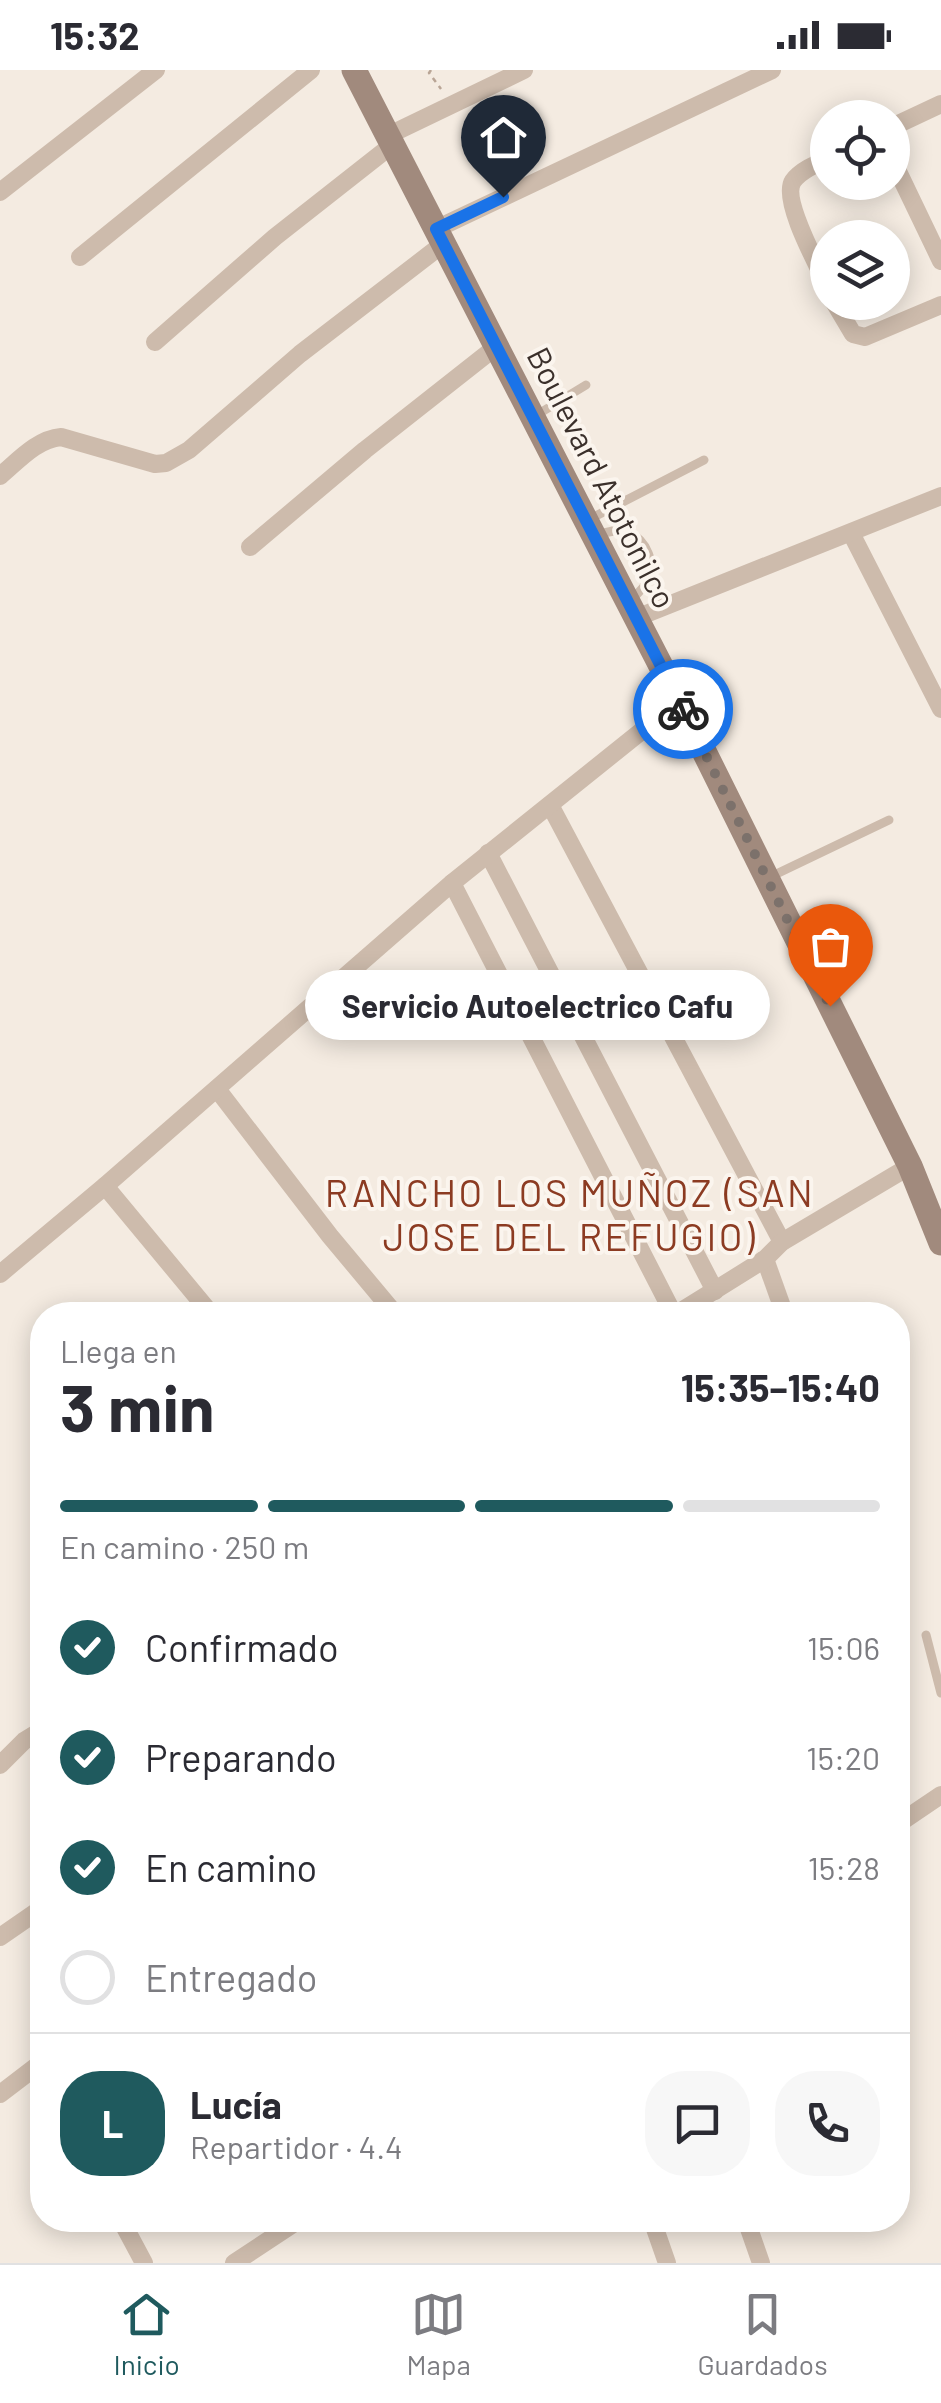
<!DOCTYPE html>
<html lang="es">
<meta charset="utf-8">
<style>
:root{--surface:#fff;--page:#f7f7f7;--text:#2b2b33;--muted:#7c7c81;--line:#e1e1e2;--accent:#1f5a5e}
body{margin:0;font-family:Barlow,sans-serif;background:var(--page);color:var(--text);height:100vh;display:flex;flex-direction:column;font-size:38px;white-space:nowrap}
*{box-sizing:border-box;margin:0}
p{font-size:32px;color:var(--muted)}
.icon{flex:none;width:55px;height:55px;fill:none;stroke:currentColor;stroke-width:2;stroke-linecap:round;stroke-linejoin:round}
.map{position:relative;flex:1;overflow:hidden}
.drawer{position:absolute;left:30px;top:1232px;width:880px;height:930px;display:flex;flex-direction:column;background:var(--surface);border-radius:40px;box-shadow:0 5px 25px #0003}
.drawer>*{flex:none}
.controls{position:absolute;left:810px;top:30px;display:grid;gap:20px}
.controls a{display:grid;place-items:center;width:100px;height:100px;border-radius:50%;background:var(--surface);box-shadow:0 5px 25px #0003;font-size:50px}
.pin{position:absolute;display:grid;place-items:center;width:85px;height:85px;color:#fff;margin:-102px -42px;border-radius:50% 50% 50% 0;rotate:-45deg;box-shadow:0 0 10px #0007}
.pin .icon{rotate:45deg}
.courier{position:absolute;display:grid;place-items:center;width:100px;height:100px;margin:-50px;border:8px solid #1a73e8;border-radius:50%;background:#fff;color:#222;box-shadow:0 2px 12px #0007}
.bubble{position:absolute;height:70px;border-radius:35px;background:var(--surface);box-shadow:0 5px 25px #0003;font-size:32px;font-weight:700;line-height:70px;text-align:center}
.head em{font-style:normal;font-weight:700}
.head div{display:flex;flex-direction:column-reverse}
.head{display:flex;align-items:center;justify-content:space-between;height:170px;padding:0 30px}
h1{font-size:65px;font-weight:700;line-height:75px}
.bar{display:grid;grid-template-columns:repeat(4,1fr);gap:15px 10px;align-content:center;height:120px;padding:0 30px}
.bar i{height:12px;border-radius:8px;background:var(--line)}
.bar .current{background:var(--accent)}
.bar p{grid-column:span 4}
.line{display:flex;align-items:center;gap:25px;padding:0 30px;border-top:2px solid var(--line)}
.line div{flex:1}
.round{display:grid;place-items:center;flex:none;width:105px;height:105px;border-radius:40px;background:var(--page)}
ol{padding:0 30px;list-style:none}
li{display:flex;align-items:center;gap:30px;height:110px}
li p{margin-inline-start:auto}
li .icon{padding:10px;border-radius:50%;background:var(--accent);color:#fff;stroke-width:4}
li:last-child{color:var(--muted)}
li i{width:55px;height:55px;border:5px solid var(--line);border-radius:50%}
.status{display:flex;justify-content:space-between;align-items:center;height:70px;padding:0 50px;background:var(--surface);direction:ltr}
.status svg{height:28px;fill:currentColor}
.dock{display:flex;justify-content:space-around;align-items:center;height:140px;border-top:2px solid var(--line);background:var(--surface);font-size:28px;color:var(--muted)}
.dock a{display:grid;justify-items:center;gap:5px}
.dock .current{color:var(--accent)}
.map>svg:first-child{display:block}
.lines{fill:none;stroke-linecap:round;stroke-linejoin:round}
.path{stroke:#b9a596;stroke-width:2.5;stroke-dasharray:5 5;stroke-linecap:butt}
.lane{stroke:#cdbbac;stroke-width:9}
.street{stroke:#cdbbac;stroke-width:18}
.secondary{stroke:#a18a7d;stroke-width:25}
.done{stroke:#7c716b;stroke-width:10;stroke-dasharray:0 18}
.route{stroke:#1a73e8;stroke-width:12}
.labels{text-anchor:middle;stroke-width:8;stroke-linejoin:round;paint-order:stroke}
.street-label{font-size:32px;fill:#3b302b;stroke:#fbf5ee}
.quarter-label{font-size:38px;letter-spacing:2.5px;fill:#8c3b22;stroke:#fbf5ee}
</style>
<div class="status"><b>15:32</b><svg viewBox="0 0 49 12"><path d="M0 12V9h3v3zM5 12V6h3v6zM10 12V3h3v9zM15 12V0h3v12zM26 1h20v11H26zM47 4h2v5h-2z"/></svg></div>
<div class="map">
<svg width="941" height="2193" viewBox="0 0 941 2193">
<rect width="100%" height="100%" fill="#f4ebe1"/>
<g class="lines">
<!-- path -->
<polyline class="path" points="431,0 429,3 441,19"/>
<!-- lane -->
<g class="lane">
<polyline points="535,346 586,315"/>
<polyline points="588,450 704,390"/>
<path d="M595,465C605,463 618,458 628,462C647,470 657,495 647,512C643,519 636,525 630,531"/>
<polyline points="770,807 889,750"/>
<polyline points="926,1565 941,1623"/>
</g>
<!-- street -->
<g class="street">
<polyline points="892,57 941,34"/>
<polyline points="387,66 524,0"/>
<path d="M828,89C816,94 801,100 793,111C781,129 818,196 828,217"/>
<polyline points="892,89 941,191"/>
<polyline points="0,122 156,0"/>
<polyline points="436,159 772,0"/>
<polyline points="80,187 311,0"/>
<polyline points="834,232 853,264 865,267 941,235"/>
<polyline points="155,272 275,167 392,75"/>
<path d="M0,406C18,391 37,369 61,367L155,394L166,393L189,380L300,284L443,174"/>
<polyline points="851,463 941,639"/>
<polyline points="250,477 365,380 497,276"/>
<polyline points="636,548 941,426"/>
<polyline points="550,735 782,1172"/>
<polyline points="488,783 715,1221"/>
<polyline points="452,813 674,1245"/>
<polyline points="217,1019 330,1166 396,1245"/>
<polyline points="105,1116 212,1245"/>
<polyline points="765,1189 785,1245"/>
<polyline points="0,1204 105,1116 452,813 679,631"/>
<polyline points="675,1245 765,1189 782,1172 910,1096"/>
<polyline points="0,1695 24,1671 42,1660"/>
<polyline points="898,1754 941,1725"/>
<polyline points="0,1867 42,1838"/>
<polyline points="0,2024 42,1992"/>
<polyline points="121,2150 144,2193"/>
<polyline points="652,2150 667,2193"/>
<polyline points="746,2150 761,2193"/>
<polyline points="234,2193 299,2150"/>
</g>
<!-- secondary -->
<polyline class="secondary" points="354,0 679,631 910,1096 941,1173"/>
</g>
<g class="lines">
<!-- done -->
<polyline class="done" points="683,639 830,936"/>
<!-- route -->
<polyline class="route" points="503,127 436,159 683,639"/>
</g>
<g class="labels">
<!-- street labels -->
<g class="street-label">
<text transform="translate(601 408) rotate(63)" y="11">Boulevard Atotonilco</text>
</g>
<!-- quarter labels -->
<g class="quarter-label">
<text x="570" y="1137">RANCHO LOS MUÑOZ (SAN<tspan x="570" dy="44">JOSE DEL REFUGIO)</tspan></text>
</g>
</g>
</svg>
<div class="controls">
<a><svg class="icon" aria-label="locate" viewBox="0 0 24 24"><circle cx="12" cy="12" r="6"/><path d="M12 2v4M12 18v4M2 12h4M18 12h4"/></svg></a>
<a><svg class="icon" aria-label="layers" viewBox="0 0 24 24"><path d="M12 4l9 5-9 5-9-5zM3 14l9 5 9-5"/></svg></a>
</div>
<div class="pin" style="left:830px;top:936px;background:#ea580c"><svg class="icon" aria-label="bag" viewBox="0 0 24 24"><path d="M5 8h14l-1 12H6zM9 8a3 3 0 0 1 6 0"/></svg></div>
<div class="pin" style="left:503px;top:127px;background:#1f2937"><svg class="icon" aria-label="home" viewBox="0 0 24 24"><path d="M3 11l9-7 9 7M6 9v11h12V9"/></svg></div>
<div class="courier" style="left:683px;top:639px"><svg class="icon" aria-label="bike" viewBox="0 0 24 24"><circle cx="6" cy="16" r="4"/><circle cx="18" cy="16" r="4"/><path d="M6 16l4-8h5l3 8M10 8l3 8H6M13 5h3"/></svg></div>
<div class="bubble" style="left:305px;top:900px;width:465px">Servicio Autoelectrico Cafu</div>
<section class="drawer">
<div class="head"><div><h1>3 min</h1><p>Llega en</p></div><em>15:35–15:40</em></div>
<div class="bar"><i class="current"></i><i class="current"></i><i class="current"></i><i></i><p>En camino · 250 m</p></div>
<ol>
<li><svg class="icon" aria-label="check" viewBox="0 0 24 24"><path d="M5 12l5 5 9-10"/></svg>Confirmado<p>15:06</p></li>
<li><svg class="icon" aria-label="check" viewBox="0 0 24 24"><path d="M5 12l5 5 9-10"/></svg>Preparando<p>15:20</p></li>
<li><svg class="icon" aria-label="check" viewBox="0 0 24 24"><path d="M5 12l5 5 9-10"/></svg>En camino<p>15:28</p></li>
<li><i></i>Entregado</li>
</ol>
<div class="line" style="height:180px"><b class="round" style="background:var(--accent);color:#fff">L</b><div><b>Lucía</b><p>Repartidor · 4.4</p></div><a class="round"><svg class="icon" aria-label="chat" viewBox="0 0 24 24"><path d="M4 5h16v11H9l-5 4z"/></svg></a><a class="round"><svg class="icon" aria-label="phone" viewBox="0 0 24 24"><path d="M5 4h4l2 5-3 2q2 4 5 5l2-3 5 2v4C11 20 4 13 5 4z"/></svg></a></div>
</section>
</div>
<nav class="dock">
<a class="current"><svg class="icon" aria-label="home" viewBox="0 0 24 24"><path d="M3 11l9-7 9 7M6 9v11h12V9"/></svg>Inicio</a>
<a><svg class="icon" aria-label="map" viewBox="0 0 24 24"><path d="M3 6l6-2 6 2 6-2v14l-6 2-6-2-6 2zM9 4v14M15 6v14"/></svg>Mapa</a>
<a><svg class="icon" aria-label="saved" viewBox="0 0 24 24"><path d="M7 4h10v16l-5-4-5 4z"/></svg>Guardados</a>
</nav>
